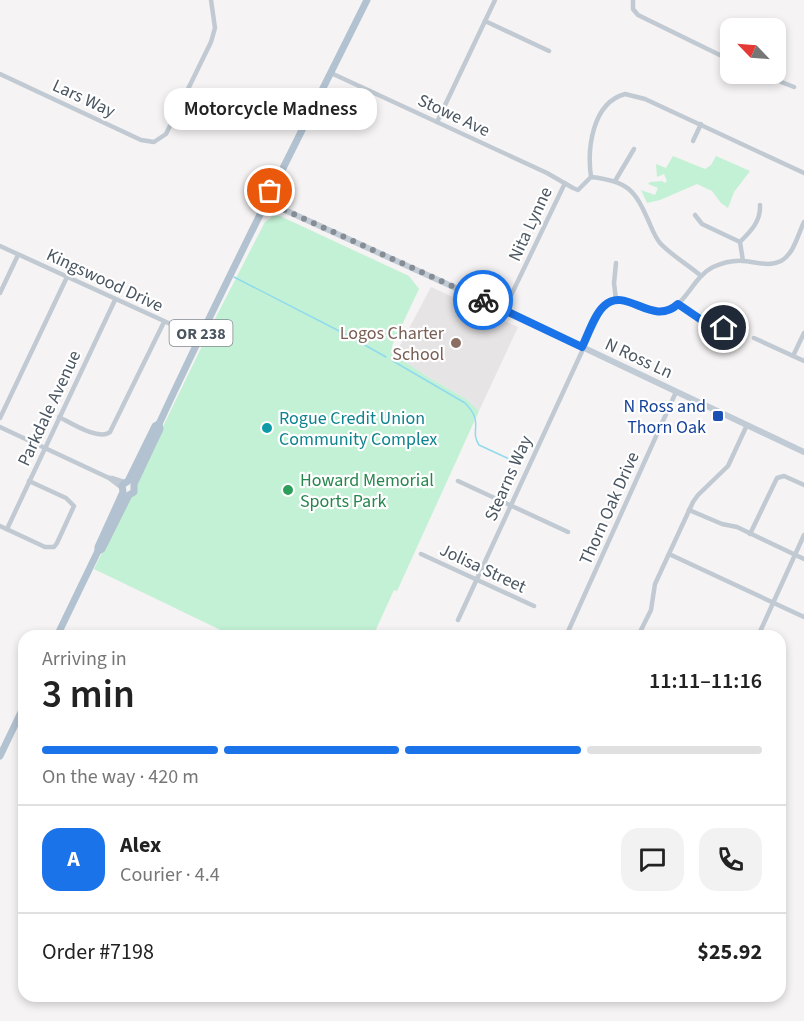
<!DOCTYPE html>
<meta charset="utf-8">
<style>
:root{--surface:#fff;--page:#f2f2f2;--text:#222;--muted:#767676;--line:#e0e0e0;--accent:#1a73e8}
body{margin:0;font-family:"Source Sans 3",sans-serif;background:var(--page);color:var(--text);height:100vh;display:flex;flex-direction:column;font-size:22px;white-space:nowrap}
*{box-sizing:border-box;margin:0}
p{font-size:20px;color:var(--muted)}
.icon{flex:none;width:33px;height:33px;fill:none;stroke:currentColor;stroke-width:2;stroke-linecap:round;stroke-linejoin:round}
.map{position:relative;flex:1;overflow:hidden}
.panel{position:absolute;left:18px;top:630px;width:768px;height:372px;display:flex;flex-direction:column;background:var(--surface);border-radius:18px;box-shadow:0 3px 9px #0003}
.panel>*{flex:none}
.needle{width:39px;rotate:295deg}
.buttons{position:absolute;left:720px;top:18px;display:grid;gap:12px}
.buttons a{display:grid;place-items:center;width:66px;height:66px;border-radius:12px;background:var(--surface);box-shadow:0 3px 9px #0003;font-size:30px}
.pin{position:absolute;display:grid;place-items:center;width:51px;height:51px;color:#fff;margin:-26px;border:3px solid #fff;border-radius:50%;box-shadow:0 2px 6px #0007}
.courier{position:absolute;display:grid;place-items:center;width:60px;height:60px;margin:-30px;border:4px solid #1a73e8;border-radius:50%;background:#fff;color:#222;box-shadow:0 2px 8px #0007}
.bubble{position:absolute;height:42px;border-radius:18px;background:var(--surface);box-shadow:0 3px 9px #0003;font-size:20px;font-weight:600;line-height:42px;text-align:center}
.overview em{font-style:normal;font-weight:600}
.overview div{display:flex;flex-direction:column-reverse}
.overview{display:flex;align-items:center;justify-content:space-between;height:102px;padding:0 24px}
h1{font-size:39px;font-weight:600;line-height:45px}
.bar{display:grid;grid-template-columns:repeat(4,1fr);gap:9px 6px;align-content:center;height:72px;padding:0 24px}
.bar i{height:8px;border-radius:4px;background:var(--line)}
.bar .current{background:var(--accent)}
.bar p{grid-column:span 4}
.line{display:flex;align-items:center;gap:15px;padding:0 24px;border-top:2px solid var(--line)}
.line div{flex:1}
.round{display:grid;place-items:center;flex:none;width:63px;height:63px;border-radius:18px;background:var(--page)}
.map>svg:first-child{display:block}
.education{fill:#e6e4e5}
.green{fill:#c3f1d5}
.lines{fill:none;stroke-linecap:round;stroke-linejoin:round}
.stream{stroke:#90daee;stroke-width:1.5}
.minor{stroke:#c1cad2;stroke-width:4.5}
.secondary{stroke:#c1cbd6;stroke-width:6}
.primary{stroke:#b3c2d1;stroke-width:7}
.done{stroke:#868d94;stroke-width:6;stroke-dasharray:0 10.8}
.route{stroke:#1a73e8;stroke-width:8}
.education-dot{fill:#8d6e63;stroke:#fff;stroke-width:2}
.transit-dot{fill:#1a4fb4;stroke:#fff;stroke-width:2}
.culture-dot{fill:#0f9aa8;stroke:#fff;stroke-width:2}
.leisure-dot{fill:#2e9e5b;stroke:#fff;stroke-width:2}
.labels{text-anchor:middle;stroke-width:4.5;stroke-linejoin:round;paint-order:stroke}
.shield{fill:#fff;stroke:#808990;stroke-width:1.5}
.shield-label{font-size:16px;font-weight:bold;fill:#4a5661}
.street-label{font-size:18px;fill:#4a5661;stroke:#fff}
.education-label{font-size:18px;fill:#785e54;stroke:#fff;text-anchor:end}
.transit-label{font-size:18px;fill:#164399;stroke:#fff;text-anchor:end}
.culture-label{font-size:18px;fill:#0d838f;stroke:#fff;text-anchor:start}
.leisure-label{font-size:18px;fill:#27864d;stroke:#fff;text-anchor:start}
</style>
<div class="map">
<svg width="804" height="1021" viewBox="0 0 804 1021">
<rect width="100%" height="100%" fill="#f5f3f3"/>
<!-- education -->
<polygon class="education" points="431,287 518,327 479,411 466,399 428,377 395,355"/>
<!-- green -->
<g class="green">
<polygon points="673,156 705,169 711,165 716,156 750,171 734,192 728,208 721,203 712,191 697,184 660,200 647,203 641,190 655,195 658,188 648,184 650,182 662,181 665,183 667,181 664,174 657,177 656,164 666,168"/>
<polygon points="273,216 280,216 409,276 419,289 392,346 395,355 428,377 466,399 479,411 397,591 394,590 373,636 233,636 94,569 217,315 265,222"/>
</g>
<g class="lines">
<!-- stream -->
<g class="stream">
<polyline points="234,277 347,335 386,357"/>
<path d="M393,361L465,403C485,423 469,430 479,445L522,465"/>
</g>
<!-- minor -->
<g class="minor">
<polyline points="633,0 633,9 638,15 730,60"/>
<polyline points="485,21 549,51"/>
<path d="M331,73L547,173L573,188L578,190L591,177C628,181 635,190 649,222C652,229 655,237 660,243C671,255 687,264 700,275"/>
<polyline points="0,74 141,140 154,142 166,134 211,42 215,28 211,0"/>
<polyline points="761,74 794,87"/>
<polyline points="437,122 495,0"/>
<polyline points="693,141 701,124"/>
<path d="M591,177C587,149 592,103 625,94L645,99L804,173"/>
<polyline points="615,181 634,149"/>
<polyline points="695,215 702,224 740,242"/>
<polyline points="0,246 199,337"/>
<path d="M743,261L740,242C751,231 761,221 760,205"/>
<polyline points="0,293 18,255"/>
<polyline points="616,300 614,283 616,263"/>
<path d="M678,304C692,316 710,327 729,328"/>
<polyline points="504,310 565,183"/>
<polyline points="754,338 804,361"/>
<polyline points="793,356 804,333"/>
<path d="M59,417C71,423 99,441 110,432L164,322"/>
<polyline points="0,418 67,277"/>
<polyline points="0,427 109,478 112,478 124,482"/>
<polyline points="109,478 122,488"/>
<polyline points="458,481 568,532"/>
<polyline points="689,510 722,524 737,527 804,559"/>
<polyline points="0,526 45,547 54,547 57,543 74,506 66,498 29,481"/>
<polyline points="7,529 115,300"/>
<polyline points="750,534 777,478 784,476 804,485"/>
<polyline points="421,554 534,606"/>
<polyline points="669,554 804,617"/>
<path d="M458,620L602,308C624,288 643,317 667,310C686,305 693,277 713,267C722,263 734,260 744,261C757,262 769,267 781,261C794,254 798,234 804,222"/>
<polyline points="566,636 676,392"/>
<polyline points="638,636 651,610 655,584 693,502 698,495 728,466 747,425"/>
<polyline points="758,636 804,535"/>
</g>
<!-- secondary -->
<polyline class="secondary" points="265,201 504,310 804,452"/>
<!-- primary -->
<g class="primary">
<polyline points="98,551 102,549 129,495 134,492 134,484 160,429 159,424"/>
<path d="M57,636L98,551V547L123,492L122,485L128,481L155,426L159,424C225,281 297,141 367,0"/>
<polyline points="0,756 24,706"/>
</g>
</g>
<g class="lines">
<!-- done -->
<polyline class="done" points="270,191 265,201 483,300"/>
<!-- route -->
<path class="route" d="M483,300L582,347C588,335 594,315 604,306C626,285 652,328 678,304L700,319L724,328"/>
</g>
<!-- markers -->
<circle class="education-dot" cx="456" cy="343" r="6"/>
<rect class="transit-dot" x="712" y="410" width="12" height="12" rx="3"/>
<circle class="culture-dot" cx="267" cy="428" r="6"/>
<circle class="leisure-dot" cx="288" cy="490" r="6"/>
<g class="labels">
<!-- shield labels -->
<rect class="shield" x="169.5" y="320" width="63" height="26" rx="4.5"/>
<g class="shield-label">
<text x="201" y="339">OR 238</text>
</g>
<!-- street labels -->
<g class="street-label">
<text transform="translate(84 98) rotate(25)" y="6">Lars Way</text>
<text transform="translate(454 115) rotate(25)" y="6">Stowe Ave</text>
<text transform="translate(530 224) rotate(-65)" y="6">Nita Lynne</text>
<text transform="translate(105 280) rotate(25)" y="6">Kingswood Drive</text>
<text transform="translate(639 358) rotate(25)" y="6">N Ross Ln</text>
<text transform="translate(49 408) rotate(-65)" y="6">Parkdale Avenue</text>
<text transform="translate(508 478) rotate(-66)" y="6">Stearns Way</text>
<text transform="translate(609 508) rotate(-66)" y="6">Thorn Oak Drive</text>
<text transform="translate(483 568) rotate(25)" y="6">Jolisa Street</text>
</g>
<!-- education labels -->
<g class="education-label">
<text x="444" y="339">Logos Charter<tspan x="444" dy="21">School</tspan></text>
</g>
<!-- transit labels -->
<g class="transit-label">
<text x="706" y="412">N Ross and<tspan x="706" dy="21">Thorn Oak</tspan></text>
</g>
<!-- culture labels -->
<g class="culture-label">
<text x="279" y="424">Rogue Credit Union<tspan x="279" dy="21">Community Complex</tspan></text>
</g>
<!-- leisure labels -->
<g class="leisure-label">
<text x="300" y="486">Howard Memorial<tspan x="300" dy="21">Sports Park</tspan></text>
</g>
</g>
</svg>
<div class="buttons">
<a><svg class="needle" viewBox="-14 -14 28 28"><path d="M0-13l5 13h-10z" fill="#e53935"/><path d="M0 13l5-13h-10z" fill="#767676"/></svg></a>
</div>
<div class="pin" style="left:270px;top:191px;background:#ea580c"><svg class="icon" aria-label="bag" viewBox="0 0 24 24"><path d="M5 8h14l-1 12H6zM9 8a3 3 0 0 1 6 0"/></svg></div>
<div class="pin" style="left:724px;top:328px;background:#1f2937"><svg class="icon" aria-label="home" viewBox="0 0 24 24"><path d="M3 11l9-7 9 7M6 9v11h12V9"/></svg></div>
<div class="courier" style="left:483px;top:300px"><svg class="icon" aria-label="bike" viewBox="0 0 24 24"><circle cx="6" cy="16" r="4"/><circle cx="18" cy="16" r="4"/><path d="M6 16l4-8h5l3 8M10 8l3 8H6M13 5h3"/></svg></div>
<div class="bubble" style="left:164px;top:88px;width:213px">Motorcycle Madness</div>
<section class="panel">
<div class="overview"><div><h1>3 min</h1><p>Arriving in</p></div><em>11:11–11:16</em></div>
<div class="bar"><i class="current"></i><i class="current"></i><i class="current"></i><i></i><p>On the way · 420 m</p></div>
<div class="line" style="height:108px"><b class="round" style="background:var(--accent);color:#fff">A</b><div><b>Alex</b><p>Courier · 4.4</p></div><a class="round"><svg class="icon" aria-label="chat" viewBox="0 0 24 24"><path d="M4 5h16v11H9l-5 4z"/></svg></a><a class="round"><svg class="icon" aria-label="phone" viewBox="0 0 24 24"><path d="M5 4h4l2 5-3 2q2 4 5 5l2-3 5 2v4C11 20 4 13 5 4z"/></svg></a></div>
<div class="line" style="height:78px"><div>Order #7198</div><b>$25.92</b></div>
</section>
</div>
